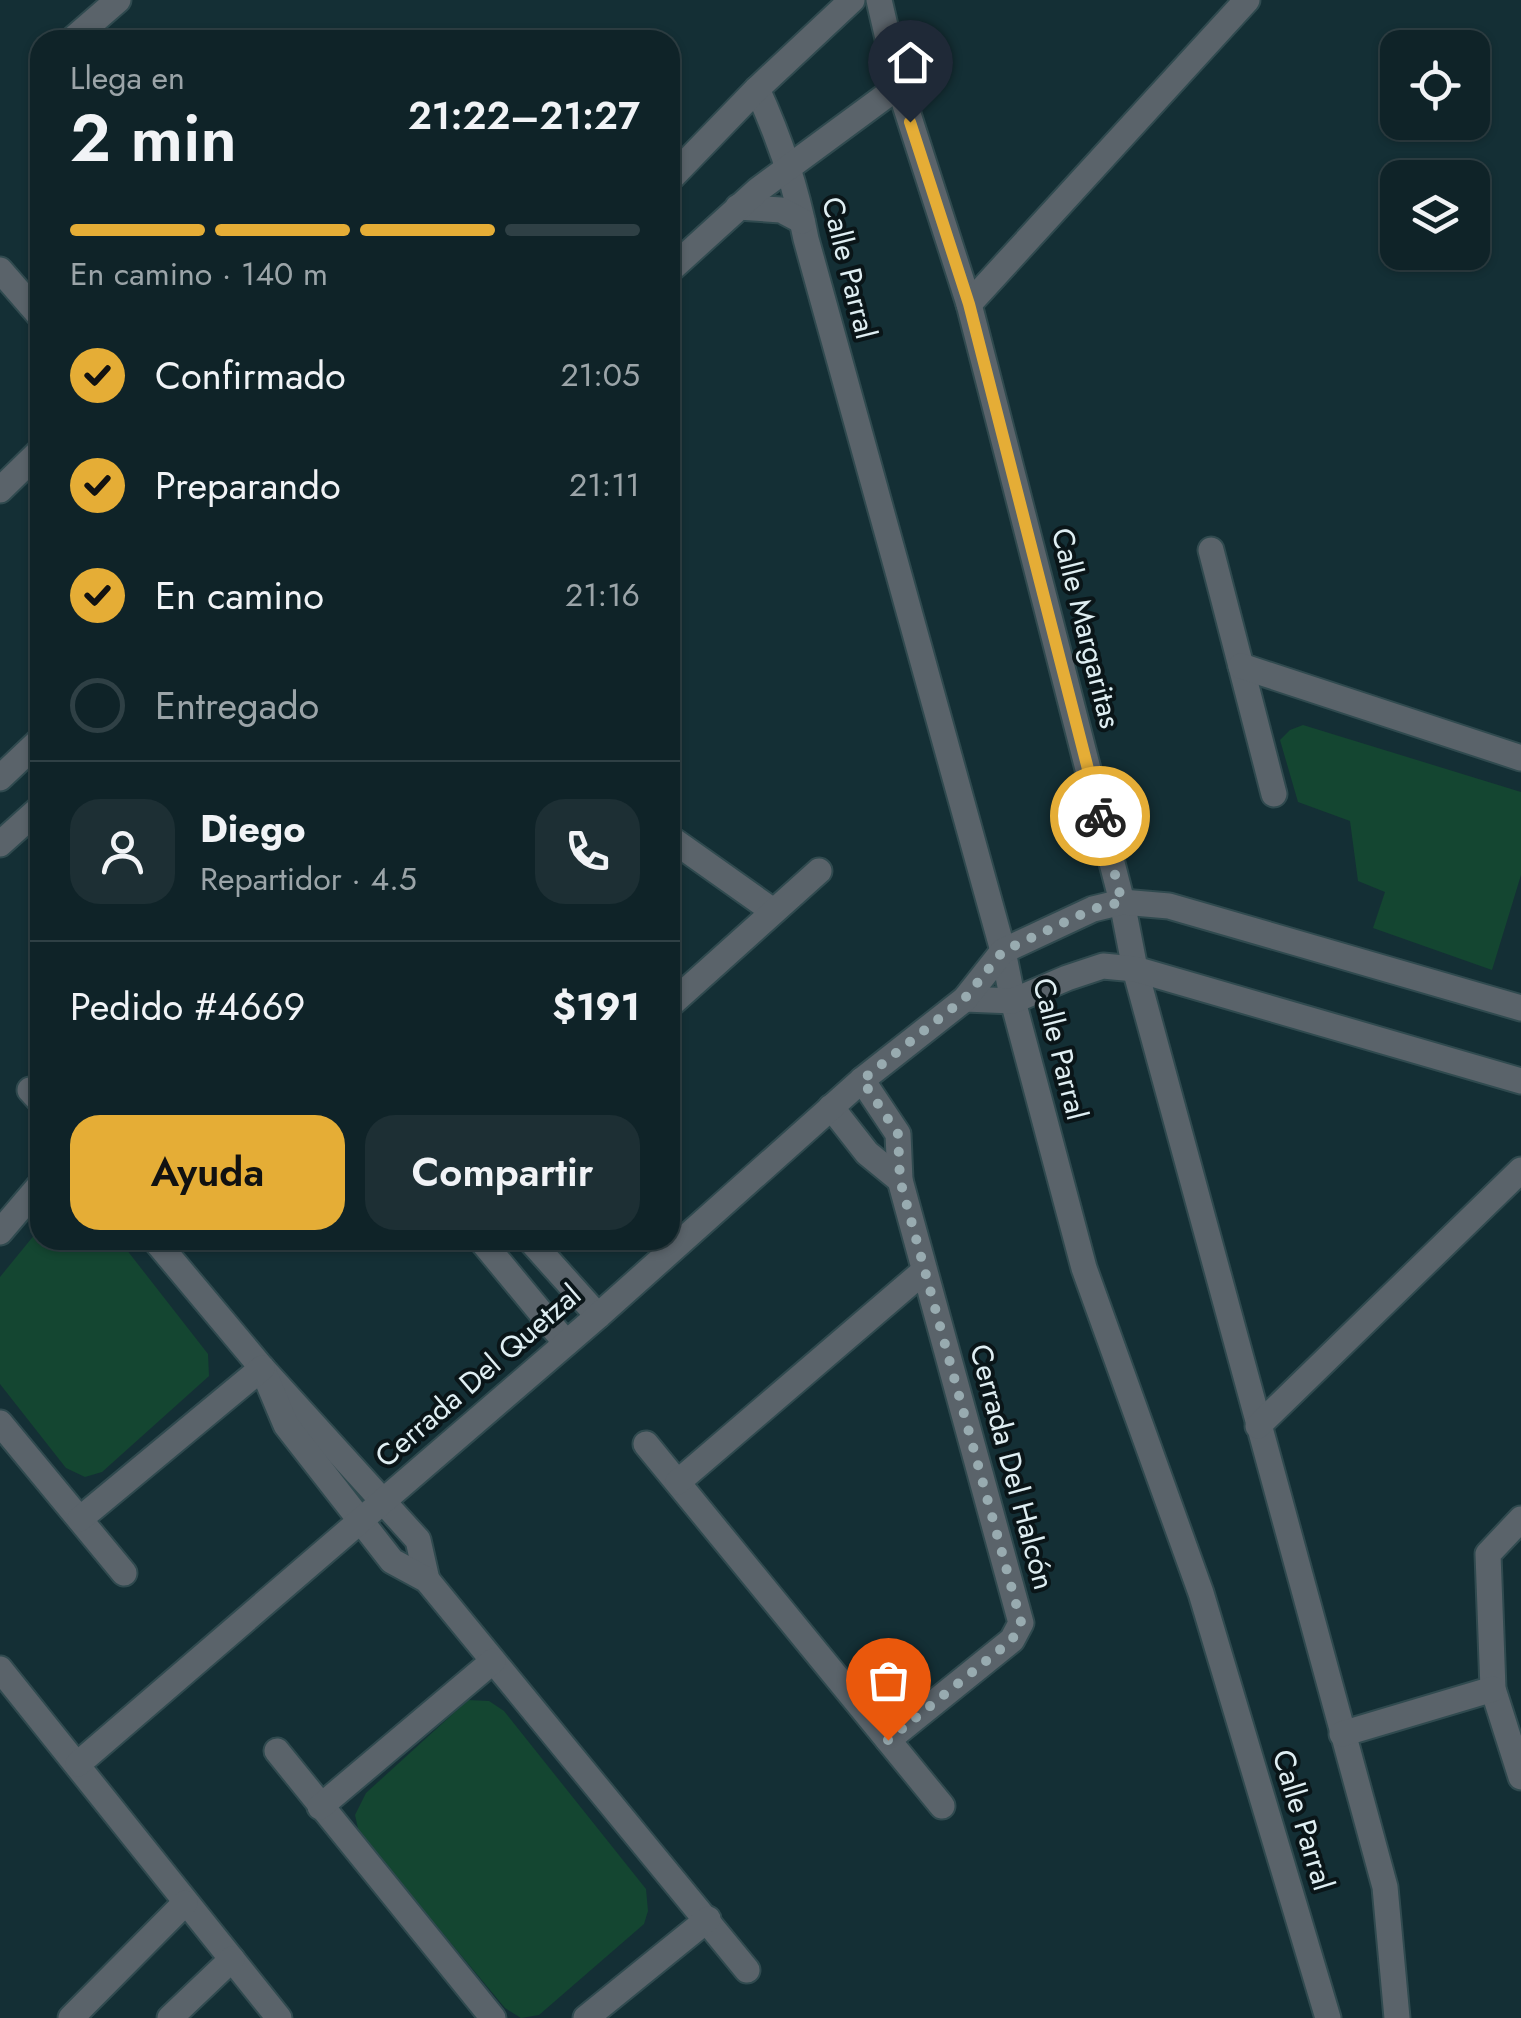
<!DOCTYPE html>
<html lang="es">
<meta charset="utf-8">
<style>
:root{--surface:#0f2328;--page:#1d2f34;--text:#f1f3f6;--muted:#9ba4a8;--line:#2f4045;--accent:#e5ad36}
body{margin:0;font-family:Jost,sans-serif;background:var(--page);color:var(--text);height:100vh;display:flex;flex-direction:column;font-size:38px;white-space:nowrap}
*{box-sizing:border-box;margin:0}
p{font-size:32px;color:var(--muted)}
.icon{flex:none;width:55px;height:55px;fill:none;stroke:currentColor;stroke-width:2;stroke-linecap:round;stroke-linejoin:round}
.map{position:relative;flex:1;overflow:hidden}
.drawer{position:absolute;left:30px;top:30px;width:650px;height:1220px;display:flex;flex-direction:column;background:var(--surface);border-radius:30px;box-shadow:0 2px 8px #0004,0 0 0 2px var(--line)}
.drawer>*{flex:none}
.tools{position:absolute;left:1380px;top:30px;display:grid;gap:20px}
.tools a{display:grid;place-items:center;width:110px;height:110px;border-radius:20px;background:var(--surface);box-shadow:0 2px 8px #0004,0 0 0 2px var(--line);font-size:50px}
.pin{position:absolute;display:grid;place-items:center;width:85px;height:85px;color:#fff;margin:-102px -42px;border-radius:50% 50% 50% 0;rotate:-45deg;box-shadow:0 0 10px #0007}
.pin .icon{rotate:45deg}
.courier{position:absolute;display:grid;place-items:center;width:100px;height:100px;margin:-50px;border:8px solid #e5ad36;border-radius:50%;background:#fff;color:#222;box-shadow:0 2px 12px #0007}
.head em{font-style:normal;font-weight:600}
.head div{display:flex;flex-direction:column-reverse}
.head{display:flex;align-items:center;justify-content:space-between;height:170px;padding:0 40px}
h1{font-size:65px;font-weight:600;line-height:75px}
.bar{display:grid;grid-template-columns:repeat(4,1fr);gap:15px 10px;align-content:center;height:120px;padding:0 40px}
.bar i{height:12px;border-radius:8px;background:var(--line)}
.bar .current{background:var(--accent)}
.bar p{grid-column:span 4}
.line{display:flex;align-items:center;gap:25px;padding:0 40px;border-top:2px solid var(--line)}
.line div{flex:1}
.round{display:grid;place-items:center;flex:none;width:105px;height:105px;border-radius:30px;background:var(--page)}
ol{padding:0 40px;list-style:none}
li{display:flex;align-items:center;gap:30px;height:110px}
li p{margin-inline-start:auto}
li .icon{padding:10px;border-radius:50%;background:var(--accent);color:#111;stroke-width:4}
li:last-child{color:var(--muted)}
li i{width:55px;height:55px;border:5px solid var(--line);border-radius:50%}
.button{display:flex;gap:20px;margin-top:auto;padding:20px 40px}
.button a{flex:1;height:115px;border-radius:30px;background:var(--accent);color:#111;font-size:40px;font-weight:600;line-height:115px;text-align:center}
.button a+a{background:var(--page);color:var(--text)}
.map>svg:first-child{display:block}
.green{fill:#144631}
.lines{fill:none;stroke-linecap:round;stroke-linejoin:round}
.minor-casing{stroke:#304a4f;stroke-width:29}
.minor{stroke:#5a636a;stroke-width:25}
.done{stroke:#98abb0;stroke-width:10;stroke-dasharray:0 18}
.route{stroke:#e5ad36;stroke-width:12}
.labels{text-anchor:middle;stroke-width:8;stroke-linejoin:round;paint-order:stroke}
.street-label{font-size:30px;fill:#dfeef2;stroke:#0a1518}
</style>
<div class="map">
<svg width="1521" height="2018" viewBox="0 0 1521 2018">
<rect width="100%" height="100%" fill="#142f35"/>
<!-- green -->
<g class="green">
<polygon points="1303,725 1521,792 1521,875 1492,970 1373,928 1385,892 1358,881 1350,821 1298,802 1280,740 1290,730"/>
<polygon points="40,1228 40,1240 119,1240 208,1354 209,1376 102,1472 85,1477 66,1468 0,1384 0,1277"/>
<polygon points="468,1700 489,1701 504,1711 646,1889 648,1911 644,1924 539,2015 521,2018 505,2008 359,1833 355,1815 366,1793"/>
</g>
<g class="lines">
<!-- minor casing -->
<g class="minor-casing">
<g id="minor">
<polyline points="879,0 899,86 969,304 1122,902 1135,969 1385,1887 1397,2018"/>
<polyline points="72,40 118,0"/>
<path d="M757,89C780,139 796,186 806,239L1003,951L1013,1001L1084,1268L1201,1593L1328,2018"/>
<polyline points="670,179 757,89 852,0"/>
<polyline points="738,207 781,210 802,221"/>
<polyline points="0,270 40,316"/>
<polyline points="670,270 758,190 899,86"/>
<polyline points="969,304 1247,0"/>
<polyline points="0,490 40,451"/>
<polyline points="1211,550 1274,794"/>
<polyline points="1241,666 1521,758"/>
<polyline points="0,778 40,740"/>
<polyline points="670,838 773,911"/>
<polyline points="0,844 40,808"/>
<polyline points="965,999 1013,1001 1067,978 1103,966 1135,969 1521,1081"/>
<polyline points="670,1005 819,871"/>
<polyline points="862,1080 898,1134 900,1180 1021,1623 1012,1640 888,1740"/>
<polyline points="30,1090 40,1101"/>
<polyline points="831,1107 867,1153 900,1180"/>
<polyline points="0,1232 40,1185"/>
<polyline points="155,1240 262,1368 418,1540 427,1580"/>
<polyline points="481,1240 566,1343"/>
<polyline points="530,1240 598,1316"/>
<polyline points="262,1368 286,1425 392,1561 427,1580 747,1970"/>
<polyline points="0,1423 124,1573"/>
<polyline points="1258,1426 1521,1170"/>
<polyline points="646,1444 942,1806"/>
<polyline points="678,1482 924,1271"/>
<polyline points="80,1519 262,1368"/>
<polyline points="1521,1519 1488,1554 1493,1689 1521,1777"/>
<polyline points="0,1669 279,2018"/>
<polyline points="1342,1734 1493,1689"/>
<polyline points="277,1751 493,2018"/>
<polyline points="78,1764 598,1316 862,1080 965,999 1003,951 1093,909 1122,902 1169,906 1521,1008"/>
<polyline points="320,1807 493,1661"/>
<polyline points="71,2018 185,1903"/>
<polyline points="170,2018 232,1959"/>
<polyline points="586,2018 708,1919"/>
</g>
</g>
<!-- minor -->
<use href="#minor" class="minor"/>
</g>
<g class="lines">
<!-- done -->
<polyline class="done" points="888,1740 1012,1640 1021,1622 900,1180 898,1134 862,1080 965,998 1003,951 1093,909 1122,902 1100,816"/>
<!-- route -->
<polyline class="route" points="910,122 969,304 1100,816"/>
</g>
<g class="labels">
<!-- street labels -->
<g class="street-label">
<text transform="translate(849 268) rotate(76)" y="10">Calle Parral</text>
<text transform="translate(1086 628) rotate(76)" y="10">Calle Margaritas</text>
<text transform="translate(1060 1049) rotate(76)" y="10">Calle Parral</text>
<text transform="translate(478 1376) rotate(-41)" y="10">Cerrada Del Quetzal</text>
<text transform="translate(1012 1467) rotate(75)" y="10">Cerrada Del Halcón</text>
<text transform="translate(1303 1820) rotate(73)" y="10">Calle Parral</text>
</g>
</g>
</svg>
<div class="tools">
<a><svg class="icon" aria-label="locate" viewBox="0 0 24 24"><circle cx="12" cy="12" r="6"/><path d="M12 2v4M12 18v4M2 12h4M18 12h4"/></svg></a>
<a><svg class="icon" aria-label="layers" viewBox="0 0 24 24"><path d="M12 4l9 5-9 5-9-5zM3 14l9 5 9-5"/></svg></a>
</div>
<div class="pin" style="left:888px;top:1740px;background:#ea580c"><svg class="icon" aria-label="bag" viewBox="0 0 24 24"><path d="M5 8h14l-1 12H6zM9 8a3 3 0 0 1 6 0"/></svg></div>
<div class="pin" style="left:910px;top:122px;background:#1f2937"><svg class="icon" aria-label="home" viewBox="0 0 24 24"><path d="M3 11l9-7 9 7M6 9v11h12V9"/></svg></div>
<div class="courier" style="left:1100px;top:816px"><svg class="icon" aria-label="bike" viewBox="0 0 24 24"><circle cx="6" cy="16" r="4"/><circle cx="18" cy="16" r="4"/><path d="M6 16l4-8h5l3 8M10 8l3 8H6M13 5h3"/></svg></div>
<section class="drawer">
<div class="head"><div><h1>2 min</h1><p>Llega en</p></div><em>21:22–21:27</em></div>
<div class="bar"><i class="current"></i><i class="current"></i><i class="current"></i><i></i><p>En camino · 140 m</p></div>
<ol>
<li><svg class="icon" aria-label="check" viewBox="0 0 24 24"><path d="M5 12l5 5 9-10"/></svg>Confirmado<p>21:05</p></li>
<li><svg class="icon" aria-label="check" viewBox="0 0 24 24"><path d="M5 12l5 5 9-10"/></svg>Preparando<p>21:11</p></li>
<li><svg class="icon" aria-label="check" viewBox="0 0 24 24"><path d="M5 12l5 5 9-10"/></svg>En camino<p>21:16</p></li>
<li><i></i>Entregado</li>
</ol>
<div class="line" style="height:180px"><a class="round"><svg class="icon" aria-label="person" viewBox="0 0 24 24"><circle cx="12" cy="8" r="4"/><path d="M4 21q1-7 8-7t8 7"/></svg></a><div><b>Diego</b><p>Repartidor · 4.5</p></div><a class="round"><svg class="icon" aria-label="phone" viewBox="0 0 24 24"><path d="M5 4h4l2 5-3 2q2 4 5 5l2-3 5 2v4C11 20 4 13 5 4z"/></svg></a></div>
<div class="line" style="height:130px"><div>Pedido #4669</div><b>$191</b></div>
<div class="button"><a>Ayuda</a><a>Compartir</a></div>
</section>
</div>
